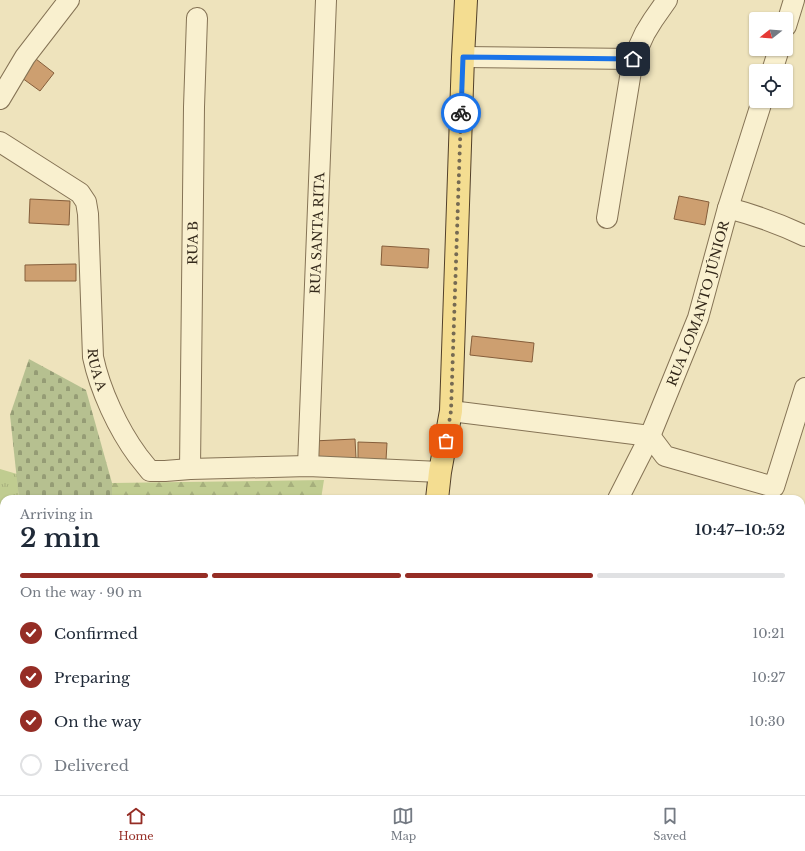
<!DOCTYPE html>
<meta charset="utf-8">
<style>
:root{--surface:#fff;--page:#f6f6f7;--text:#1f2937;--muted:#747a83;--line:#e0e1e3;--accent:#952d25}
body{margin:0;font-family:"Libre Baskerville",serif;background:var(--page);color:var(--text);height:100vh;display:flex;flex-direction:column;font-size:15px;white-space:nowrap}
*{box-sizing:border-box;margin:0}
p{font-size:13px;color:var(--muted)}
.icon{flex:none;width:22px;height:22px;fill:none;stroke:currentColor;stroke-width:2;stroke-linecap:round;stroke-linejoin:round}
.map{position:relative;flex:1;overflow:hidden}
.side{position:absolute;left:0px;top:495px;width:805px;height:300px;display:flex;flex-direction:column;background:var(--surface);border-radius:12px 12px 0 0;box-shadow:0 1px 3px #0004}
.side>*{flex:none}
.needle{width:26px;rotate:253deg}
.tools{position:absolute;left:749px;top:12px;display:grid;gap:8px}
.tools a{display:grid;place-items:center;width:44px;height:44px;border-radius:4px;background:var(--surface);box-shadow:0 1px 3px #0004;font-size:20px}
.pin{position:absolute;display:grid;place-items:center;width:34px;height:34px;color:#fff;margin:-17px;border-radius:8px;box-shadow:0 2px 6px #0006}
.courier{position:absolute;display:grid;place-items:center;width:40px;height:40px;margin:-20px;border:3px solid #1a73e8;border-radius:50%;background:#fff;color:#222;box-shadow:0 1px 5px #0007}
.headline em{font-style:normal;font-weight:600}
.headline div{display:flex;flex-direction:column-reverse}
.headline{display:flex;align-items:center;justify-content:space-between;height:68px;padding:0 20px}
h1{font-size:26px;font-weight:600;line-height:30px}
.bar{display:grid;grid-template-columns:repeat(4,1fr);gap:6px 4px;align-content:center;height:48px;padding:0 20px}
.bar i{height:5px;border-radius:3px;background:var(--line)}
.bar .current{background:var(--accent)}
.bar p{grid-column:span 4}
ol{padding:0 20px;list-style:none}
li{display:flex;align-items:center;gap:12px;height:44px}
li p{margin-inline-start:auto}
li .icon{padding:4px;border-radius:50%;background:var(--accent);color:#fff;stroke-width:4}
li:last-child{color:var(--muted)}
li i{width:22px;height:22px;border:2px solid var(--line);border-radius:50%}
.tabs{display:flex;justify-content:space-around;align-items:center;height:56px;border-top:1px solid var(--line);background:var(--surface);font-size:11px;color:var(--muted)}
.tabs a{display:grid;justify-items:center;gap:2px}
.tabs .current{color:var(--accent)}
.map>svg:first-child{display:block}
.grass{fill:url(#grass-tufts)}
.forest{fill:url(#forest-firs)}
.cemetery{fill:url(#cemetery-stones)}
.building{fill:#cd9f70;stroke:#855e3b}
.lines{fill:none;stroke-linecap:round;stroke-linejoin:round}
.minor-casing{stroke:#857355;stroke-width:22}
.major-casing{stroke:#52402a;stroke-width:24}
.minor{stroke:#f9f0cf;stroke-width:20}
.major{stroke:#f4dd91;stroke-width:22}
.done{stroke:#756a53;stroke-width:4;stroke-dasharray:0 7.2}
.route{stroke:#1a73e8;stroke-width:5}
.labels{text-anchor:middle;stroke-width:3;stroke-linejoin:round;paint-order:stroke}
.street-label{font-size:13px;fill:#34291b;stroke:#f5edcb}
</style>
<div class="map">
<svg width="805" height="795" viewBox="0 0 805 795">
<defs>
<pattern id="grass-tufts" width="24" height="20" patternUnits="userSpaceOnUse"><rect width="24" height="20" fill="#c0cc90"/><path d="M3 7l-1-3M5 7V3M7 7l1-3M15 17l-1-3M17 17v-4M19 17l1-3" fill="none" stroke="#a6af7c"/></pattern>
<pattern id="forest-firs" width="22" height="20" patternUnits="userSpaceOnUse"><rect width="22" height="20" fill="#c0cc90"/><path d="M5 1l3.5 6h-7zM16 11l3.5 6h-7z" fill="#a6af7c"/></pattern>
<pattern id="cemetery-stones" width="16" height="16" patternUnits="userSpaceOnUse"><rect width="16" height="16" fill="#b6c090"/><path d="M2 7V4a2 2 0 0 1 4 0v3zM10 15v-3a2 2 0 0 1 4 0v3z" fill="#959c75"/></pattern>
</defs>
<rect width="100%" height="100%" fill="#eee3bc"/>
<!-- grass -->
<polygon class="grass" points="0,469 17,474 19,499 4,499 4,639 0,642"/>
<!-- forest -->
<g class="forest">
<polygon points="324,480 321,499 112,499 112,483"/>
<polygon points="805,559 805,696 801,701 801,563"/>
<polygon points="4,639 4,791 248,791 246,795 0,795 0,642"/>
<polygon points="805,744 805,795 794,795 792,791 801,791 801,748"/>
<polygon points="501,791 700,791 693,795 497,795"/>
</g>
<!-- cemetery -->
<polygon class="cemetery" points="29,359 86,390 112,483 112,499 19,499 10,415"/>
<!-- building -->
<g class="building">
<polygon points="36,59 54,73 40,91 22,78"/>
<polygon points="679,196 709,202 705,225 674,219"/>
<polygon points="30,199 70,201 69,225 29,223"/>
<polygon points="382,246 429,249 428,268 381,265"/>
<polygon points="76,264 76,281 25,281 25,265"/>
<polygon points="472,336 534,343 532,362 470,355"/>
<polygon points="355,439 356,458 314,459 313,441"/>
<polygon points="358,442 387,443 386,460 358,459"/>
<polygon points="406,791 480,791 476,795 402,795"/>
</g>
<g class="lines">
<!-- minor casing -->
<g class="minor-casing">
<g id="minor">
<polyline points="786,26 794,0"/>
<polyline points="463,57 633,59"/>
<polyline points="772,71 779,49"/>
<polyline points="0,99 25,57 69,0"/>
<path id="s1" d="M0,142L80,193L86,202L88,214L93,357C100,390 118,429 138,456C142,461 146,466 150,471H165L190,469L308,466L440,472"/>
<path d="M728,208C755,215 780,224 805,236"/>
<polyline points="607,218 633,59 645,33 653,20 667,0"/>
<polyline points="451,411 650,436 665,456 774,487 805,388"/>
<path id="s2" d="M308,466L326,0"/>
<path id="s3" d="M190,469L194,107L197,18"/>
<path id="s4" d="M618,499L650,436L698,318L728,208L762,101"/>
<polyline points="801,712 805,707"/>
<polyline points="721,795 727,791"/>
</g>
</g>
<!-- major casing -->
<g class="major-casing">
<g id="major">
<polyline points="437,499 440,472 451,411 463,57 466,0"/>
<polyline points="364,795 366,791"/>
</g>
</g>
<!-- minor -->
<use href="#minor" class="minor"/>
<!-- major -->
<use href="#major" class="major"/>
</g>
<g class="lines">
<!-- done -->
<polyline class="done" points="446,441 451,411 461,113"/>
<!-- route -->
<polyline class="route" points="461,113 463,57 633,59"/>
</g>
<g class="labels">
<!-- street labels -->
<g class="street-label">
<text dy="5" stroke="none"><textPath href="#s2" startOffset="233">RUA SANTA RITA</textPath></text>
<text dy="5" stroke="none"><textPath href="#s3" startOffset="226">RUA B</textPath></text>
<text dy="5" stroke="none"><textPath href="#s4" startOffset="212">RUA LOMANTO JÚNIOR</textPath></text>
<text dy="5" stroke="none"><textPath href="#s1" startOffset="274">RUA A</textPath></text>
</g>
</g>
</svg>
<div class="tools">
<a><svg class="needle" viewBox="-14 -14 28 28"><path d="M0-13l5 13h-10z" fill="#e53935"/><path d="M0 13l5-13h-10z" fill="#747a83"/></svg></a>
<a><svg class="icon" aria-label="locate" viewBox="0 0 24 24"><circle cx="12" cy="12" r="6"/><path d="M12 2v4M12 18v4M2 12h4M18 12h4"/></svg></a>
</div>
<div class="pin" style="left:446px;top:441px;background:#ea580c"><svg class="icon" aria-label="bag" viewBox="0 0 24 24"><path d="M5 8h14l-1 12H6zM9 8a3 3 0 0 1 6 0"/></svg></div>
<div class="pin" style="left:633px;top:59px;background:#1f2937"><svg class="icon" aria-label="home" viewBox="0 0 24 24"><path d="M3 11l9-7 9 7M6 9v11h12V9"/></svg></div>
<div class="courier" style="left:461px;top:113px"><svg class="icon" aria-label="bike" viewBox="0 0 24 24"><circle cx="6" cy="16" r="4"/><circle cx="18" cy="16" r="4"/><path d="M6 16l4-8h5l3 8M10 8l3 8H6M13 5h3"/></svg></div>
<section class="side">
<div class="headline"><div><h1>2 min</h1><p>Arriving in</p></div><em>10:47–10:52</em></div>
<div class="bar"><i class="current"></i><i class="current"></i><i class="current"></i><i></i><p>On the way · 90 m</p></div>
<ol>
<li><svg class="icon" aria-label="check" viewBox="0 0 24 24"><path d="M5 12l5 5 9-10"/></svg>Confirmed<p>10:21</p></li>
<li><svg class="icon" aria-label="check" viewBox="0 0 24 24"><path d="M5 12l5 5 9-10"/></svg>Preparing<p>10:27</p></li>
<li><svg class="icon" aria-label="check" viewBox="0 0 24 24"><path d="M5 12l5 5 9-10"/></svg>On the way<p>10:30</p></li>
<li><i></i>Delivered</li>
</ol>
</section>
</div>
<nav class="tabs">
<a class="current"><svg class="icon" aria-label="home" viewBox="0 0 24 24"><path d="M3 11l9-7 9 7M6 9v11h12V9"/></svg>Home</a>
<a><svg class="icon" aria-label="map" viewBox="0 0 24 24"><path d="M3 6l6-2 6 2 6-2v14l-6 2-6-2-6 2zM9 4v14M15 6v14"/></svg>Map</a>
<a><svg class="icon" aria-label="saved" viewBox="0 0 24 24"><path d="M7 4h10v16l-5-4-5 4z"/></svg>Saved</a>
</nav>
